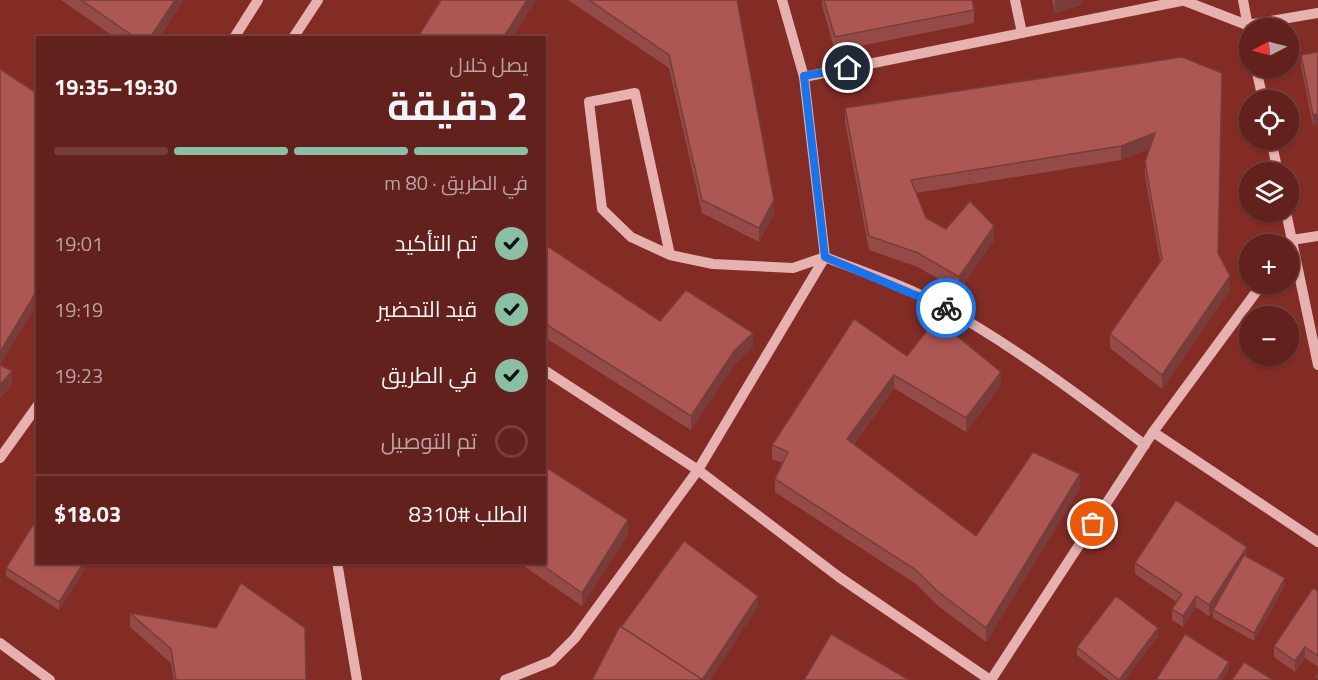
<!DOCTYPE html>
<html lang="ar">
<meta charset="utf-8">
<style>
:root{--surface:#62211c;--page:#6b2e29;--text:#f1f3f6;--muted:#bba3a3;--line:#763e3b;--accent:#8abfa5}
body{margin:0;font-family:"Titillium Web",Cairo,sans-serif;background:var(--page);color:var(--text);direction:rtl;height:100vh;display:flex;flex-direction:column;font-size:22px;white-space:nowrap}
*{box-sizing:border-box;margin:0}
p{font-size:20px;color:var(--muted)}
.icon{flex:none;width:33px;height:33px;fill:none;stroke:currentColor;stroke-width:2;stroke-linecap:round;stroke-linejoin:round}
.map{position:relative;flex:1;overflow:hidden;direction:ltr}
.details{position:absolute;left:36px;top:36px;width:510px;height:528px;display:flex;flex-direction:column;background:var(--surface);border-radius:0px;box-shadow:0 2px 4px #0004,0 0 0 2px var(--line);direction:rtl}
.details>*{flex:none}
.needle{width:39px;rotate:264deg}
.buttons{position:absolute;left:1239px;top:18px;display:grid;gap:12px}
.buttons a{display:grid;place-items:center;width:60px;height:60px;border-radius:50%;background:var(--surface);box-shadow:0 2px 4px #0004,0 0 0 2px var(--line);font-size:30px}
.pin{position:absolute;display:grid;place-items:center;width:51px;height:51px;color:#fff;margin:-26px;border:3px solid #fff;border-radius:50%;box-shadow:0 2px 6px #0007}
.courier{position:absolute;display:grid;place-items:center;width:60px;height:60px;margin:-30px;border:4px solid #1a73e8;border-radius:50%;background:#fff;color:#222;box-shadow:0 2px 8px #0007}
.headline em{font-style:normal;font-weight:700}
.headline div{display:flex;flex-direction:column-reverse}
.headline{display:flex;align-items:center;justify-content:space-between;height:102px;padding:0 18px}
h1{font-size:39px;font-weight:700;line-height:45px}
.bar{display:grid;grid-template-columns:repeat(4,1fr);gap:9px 6px;align-content:center;height:72px;padding:0 18px}
.bar i{height:8px;border-radius:4px;background:var(--line)}
.bar .selected{background:var(--accent)}
.bar p{grid-column:span 4}
.line{display:flex;align-items:center;gap:15px;padding:0 18px;border-top:2px solid var(--line)}
.line div{flex:1}
ol{padding:0 18px;list-style:none}
li{display:flex;align-items:center;gap:18px;height:66px}
li p{margin-inline-start:auto}
li .icon{padding:6px;border-radius:50%;background:var(--accent);color:#111;stroke-width:4}
li:last-child{color:var(--muted)}
li i{width:33px;height:33px;border:3px solid var(--line);border-radius:50%}
.map>svg:first-child{display:block}
.lines{fill:none;stroke-linecap:round;stroke-linejoin:round}
.minor{stroke:#e7b1af;stroke-width:10}
.wall{fill:#944b47}
.shaded-wall{fill:#783d3a}
.building{fill:#ac5753;stroke:#783d3a;stroke-width:1.5}
.done{stroke:#d4b5b3;stroke-width:6;stroke-dasharray:0 10.8}
.route{stroke:#1a73e8;stroke-width:8}
</style>
<div class="map">
<svg width="1318" height="680" viewBox="0 0 1318 680">
<rect width="100%" height="100%" fill="#832c26"/>
<g class="lines">
<!-- minor -->
<g class="minor">
<polyline points="1015,0 1022,33"/>
<polyline points="1243,0 1250,37"/>
<polyline points="1185,1 1247,25 1318,13"/>
<polyline points="234,38 258,0"/>
<polyline points="293,38 318,0"/>
<polyline points="1256,68 1263,100"/>
<polyline points="804,77 1186,0"/>
<polyline points="1271,140 1278,172"/>
<polyline points="1286,212 1318,365"/>
<polyline points="1288,245 1292,240 1318,236"/>
<path d="M670,255L635,93L589,102L602,209L631,237L670,255L713,264L793,268L825,257C863,272 904,285 940,305C1012,345 1079,395 1145,445"/>
<polyline points="544,370 698,470 839,577 990,680"/>
<polyline points="1153,432 1318,542"/>
<polyline points="0,458 38,405"/>
<polyline points="337,562 357,680"/>
<polyline points="0,643 50,680"/>
<polyline points="505,680 552,661 575,638 698,470 825,257 804,77 782,0"/>
<polyline points="991,680 1153,432 1262,284"/>
</g>
</g>
<!-- wall -->
<g class="wall">
<polygon points="61,0 183,0 159,38 116,38"/>
<polygon points="568,0 737,0 774,214 759,242 702,213 669,68"/>
<polygon points="822,0 972,0 974,10 974,23 835,51 822,5"/>
<polygon points="1052,0 1082,0 1081,5 1055,13"/>
<polygon points="1318,52 1313,126 1301,66 1301,55"/>
<polygon points="1182,57 1218,253 1230,290 1162,389 1110,348 1110,334 1160,261 1145,176 1145,162 1150,149 1121,160 916,193 926,218 946,229 994,240 959,291 918,267 869,250 845,122 845,108"/>
<polygon points="544,244 660,321 753,347 734,365 691,430 544,337"/>
<polygon points="907,356 1001,385 966,432 894,388 854,444 976,536 1080,488 986,642 937,605 916,584 775,492 775,479 783,463 772,459 772,445"/>
<polygon points="628,534 582,606 518,562 544,562"/>
<polygon points="1247,556 1285,585 1254,641 1213,618 1213,611 1209,616 1196,607 1183,627 1172,620 1172,609 1177,602 1135,574 1135,563"/>
<polygon points="86,562 86,567 59,610 6,576 6,568"/>
<polygon points="1318,591 1318,667 1305,658 1295,672 1274,657 1274,646"/>
<polygon points="130,613 306,680 174,680 171,663 130,627"/>
<polygon points="1158,636 1125,680 1109,680 1077,655 1077,647"/>
</g>
<!-- shaded-wall -->
<g class="shaded-wall">
<polygon points="175,0 183,0 159,38 150,38"/>
<polygon points="527,0 536,0 512,38 503,38"/>
<polygon points="1055,0 1082,0 1081,5 1055,13"/>
<polygon points="1318,114 1318,125 1313,126 1313,115"/>
<polygon points="1155,133 1155,147 1121,160 1121,146"/>
<polygon points="774,200 774,214 759,242 759,228"/>
<polygon points="994,226 994,240 959,291 959,277"/>
<polygon points="1230,276 1230,290 1162,389 1162,375"/>
<polygon points="38,289 38,303 0,365 0,352"/>
<polygon points="753,333 753,347 734,365 691,430 691,416 734,351"/>
<polygon points="12,371 12,385 0,399 0,385"/>
<polygon points="1001,372 1001,385 966,432 966,418"/>
<polygon points="894,375 894,388 847,453 847,439"/>
<polygon points="1080,474 1080,488 986,642 986,628"/>
<polygon points="628,520 628,534 582,606 582,593"/>
<polygon points="1247,547 1247,558 1209,616 1209,605"/>
<polygon points="84,562 86,562 86,567 59,610 59,602"/>
<polygon points="1285,578 1285,585 1254,641 1254,633"/>
<polygon points="758,596 758,607 710,680 702,680"/>
<polygon points="1196,596 1196,607 1183,627 1183,616"/>
<polygon points="1158,628 1158,636 1125,680 1119,680"/>
<polygon points="1305,647 1305,658 1295,672 1295,661"/>
<polygon points="1229,662 1229,670 1222,680 1217,680"/>
</g>
<!-- building -->
<g class="building">
<polygon points="81,0 175,0 150,38 136,38"/>
<polygon points="441,0 527,0 503,38 417,38"/>
<polygon points="589,0 737,0 774,200 759,228 702,200 669,55"/>
<polygon points="824,0 972,0 974,10 835,37"/>
<polygon points="1318,52 1318,114 1313,115 1301,55"/>
<polygon points="1182,57 1222,73 1218,253 1230,276 1162,375 1110,334 1162,259 1145,162 1155,133 1121,146 911,180 926,218 946,229 970,201 994,226 959,277 918,253 869,236 845,108"/>
<polygon points="0,69 38,94 38,289 0,352"/>
<polygon points="544,244 660,321 686,290 753,333 734,351 691,416 544,323"/>
<polygon points="854,319 907,356 936,319 1001,372 966,418 894,375 847,439 976,536 1033,452 1080,474 986,628 937,591 916,570 775,479 788,452 772,445"/>
<polygon points="0,365 12,371 0,385"/>
<polygon points="544,466 628,520 582,593 538,562 544,562"/>
<polygon points="1176,500 1247,547 1209,605 1196,596 1183,616 1172,609 1182,594 1135,563"/>
<polygon points="33,525 38,528 38,562 84,562 59,602 6,568"/>
<polygon points="684,541 758,596 702,680 621,627"/>
<polygon points="1244,555 1285,578 1254,633 1213,610"/>
<polygon points="241,583 305,628 306,680 176,680 171,649 130,613 216,628"/>
<polygon points="1313,588 1318,591 1318,656 1305,647 1295,661 1274,646"/>
<polygon points="1116,596 1158,628 1119,680 1077,647"/>
<polygon points="620,626 703,680 592,680"/>
<polygon points="831,634 909,680 804,680"/>
<polygon points="1185,634 1229,662 1217,680 1156,680"/>
<polygon points="1244,662 1273,680 1232,680"/>
<polygon points="1318,672 1318,679 1315,677"/>
</g>
<g class="lines">
<!-- done -->
<polyline class="done" points="946,308 1067,386 1145,445 1093,524"/>
<!-- route -->
<polyline class="route" points="848,68 804,76 825,257 946,308"/>
</g>
</svg>
<div class="buttons">
<a><svg class="needle" viewBox="-14 -14 28 28"><path d="M0-13l5 13h-10z" fill="#e53935"/><path d="M0 13l5-13h-10z" fill="#bba3a3"/></svg></a>
<a><svg class="icon" aria-label="locate" viewBox="0 0 24 24"><circle cx="12" cy="12" r="6"/><path d="M12 2v4M12 18v4M2 12h4M18 12h4"/></svg></a>
<a><svg class="icon" aria-label="layers" viewBox="0 0 24 24"><path d="M12 4l9 5-9 5-9-5zM3 14l9 5 9-5"/></svg></a>
<a>+</a>
<a>−</a>
</div>
<div class="pin" style="left:1093px;top:524px;background:#ea580c"><svg class="icon" aria-label="bag" viewBox="0 0 24 24"><path d="M5 8h14l-1 12H6zM9 8a3 3 0 0 1 6 0"/></svg></div>
<div class="pin" style="left:848px;top:68px;background:#1f2937"><svg class="icon" aria-label="home" viewBox="0 0 24 24"><path d="M3 11l9-7 9 7M6 9v11h12V9"/></svg></div>
<div class="courier" style="left:946px;top:308px"><svg class="icon" aria-label="bike" viewBox="0 0 24 24"><circle cx="6" cy="16" r="4"/><circle cx="18" cy="16" r="4"/><path d="M6 16l4-8h5l3 8M10 8l3 8H6M13 5h3"/></svg></div>
<section class="details">
<div class="headline"><div><h1>2 دقيقة</h1><p>يصل خلال</p></div><em>19:30–19:35</em></div>
<div class="bar"><i class="selected"></i><i class="selected"></i><i class="selected"></i><i></i><p>في الطريق · 80 m</p></div>
<ol>
<li><svg class="icon" aria-label="check" viewBox="0 0 24 24"><path d="M5 12l5 5 9-10"/></svg>تم التأكيد<p>19:01</p></li>
<li><svg class="icon" aria-label="check" viewBox="0 0 24 24"><path d="M5 12l5 5 9-10"/></svg>قيد التحضير<p>19:19</p></li>
<li><svg class="icon" aria-label="check" viewBox="0 0 24 24"><path d="M5 12l5 5 9-10"/></svg>في الطريق<p>19:23</p></li>
<li><i></i>تم التوصيل</li>
</ol>
<div class="line" style="height:78px"><div>الطلب #8310</div><b>$18.03</b></div>
</section>
</div>
